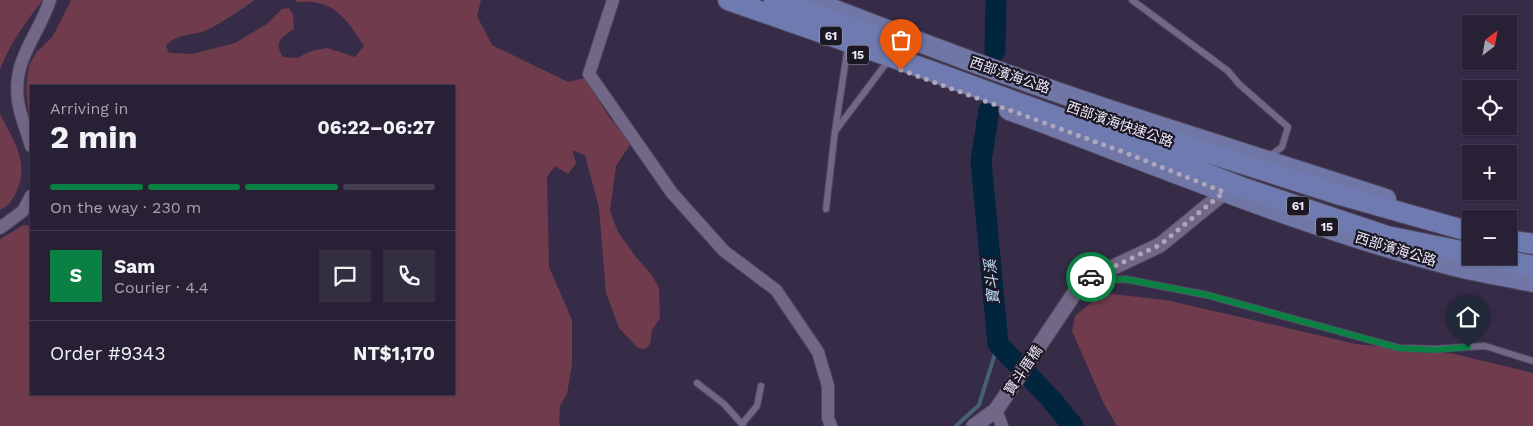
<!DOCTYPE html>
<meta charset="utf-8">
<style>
:root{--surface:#282135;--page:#342e41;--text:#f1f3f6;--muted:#a5a3ad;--line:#443e50;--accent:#0b8043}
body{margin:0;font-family:"Work Sans","Noto Sans TC",sans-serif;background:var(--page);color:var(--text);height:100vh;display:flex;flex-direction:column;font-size:19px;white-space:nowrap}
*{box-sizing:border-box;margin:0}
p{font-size:16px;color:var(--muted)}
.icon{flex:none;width:28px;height:28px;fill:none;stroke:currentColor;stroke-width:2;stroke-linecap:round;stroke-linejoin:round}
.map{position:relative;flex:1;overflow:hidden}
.details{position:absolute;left:30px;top:85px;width:425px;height:310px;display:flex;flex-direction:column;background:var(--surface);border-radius:0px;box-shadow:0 1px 4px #0004,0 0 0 1px var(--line)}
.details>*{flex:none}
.needle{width:32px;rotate:31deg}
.buttons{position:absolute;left:1462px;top:15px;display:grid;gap:10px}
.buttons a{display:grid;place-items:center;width:55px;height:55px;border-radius:0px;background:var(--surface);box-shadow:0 1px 4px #0004,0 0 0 1px var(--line);font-size:25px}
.pin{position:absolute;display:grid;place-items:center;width:42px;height:42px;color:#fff;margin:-51px -21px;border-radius:50% 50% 50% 0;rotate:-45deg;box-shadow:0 0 5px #0007}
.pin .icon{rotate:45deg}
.courier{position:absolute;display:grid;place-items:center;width:50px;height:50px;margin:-25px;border:4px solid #0b8043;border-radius:50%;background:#fff;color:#222;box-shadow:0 1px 6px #0007}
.head em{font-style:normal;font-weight:700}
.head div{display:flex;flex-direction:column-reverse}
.head{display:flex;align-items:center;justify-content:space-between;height:85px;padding:0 20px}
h1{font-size:32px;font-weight:700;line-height:38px}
.bar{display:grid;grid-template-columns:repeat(4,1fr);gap:8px 5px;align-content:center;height:60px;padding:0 20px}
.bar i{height:6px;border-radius:4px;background:var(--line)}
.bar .current{background:var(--accent)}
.bar p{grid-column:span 4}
.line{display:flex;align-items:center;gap:12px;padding:0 20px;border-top:1px solid var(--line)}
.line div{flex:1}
.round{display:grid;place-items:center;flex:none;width:52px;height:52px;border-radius:0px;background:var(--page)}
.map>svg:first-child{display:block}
.green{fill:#703c4d}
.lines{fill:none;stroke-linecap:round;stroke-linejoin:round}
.stream{stroke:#486075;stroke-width:4}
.river{stroke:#00253c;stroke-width:21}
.service-casing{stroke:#4f475e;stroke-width:8}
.minor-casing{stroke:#4f475e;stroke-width:14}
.tertiary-casing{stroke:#4f475e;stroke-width:17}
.primary-casing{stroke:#4f475e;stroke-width:22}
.trunk-casing{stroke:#4f475e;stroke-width:22}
.service{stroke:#726786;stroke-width:6}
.minor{stroke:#726786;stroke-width:12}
.tertiary{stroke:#726786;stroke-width:15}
.primary{stroke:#7076a5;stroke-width:20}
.trunk{stroke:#6f7bb0;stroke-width:20}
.done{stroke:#aea7bc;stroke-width:5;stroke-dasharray:0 9}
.route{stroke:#0b8043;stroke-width:6}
.labels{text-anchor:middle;stroke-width:4.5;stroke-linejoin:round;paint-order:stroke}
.shield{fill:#1b1723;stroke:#afaaba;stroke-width:1}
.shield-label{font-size:12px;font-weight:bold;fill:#efe9fb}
.street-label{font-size:14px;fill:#efe9fb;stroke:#1b1723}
.water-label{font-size:15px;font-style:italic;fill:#bce0fa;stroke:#1b1723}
</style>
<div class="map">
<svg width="1533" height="426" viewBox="0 0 1533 426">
<rect width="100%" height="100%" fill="#362c47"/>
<!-- green -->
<g class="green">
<path d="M0,0H43C25,22 11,43 0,69Z"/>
<path d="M71,0H254C246,7 215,27 205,31C191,36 177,33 166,46L169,53L192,54L235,43L267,24L282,9L289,8L293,14L294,29C282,37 273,42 283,57L297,58L311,51L327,48L355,57L364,46C352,28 341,8 318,3C312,1 304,2 297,2L296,0H481L477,16L492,45L568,82L585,78L609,117L631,143L616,166L610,211L618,232L636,257L651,274L659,288L660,318L652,330L650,344L645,349L638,348L619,328L606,293L599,208L585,155L572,150L576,163L568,174L555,166L547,177L549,267L572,320V364L567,394L560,406L559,423L560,426H0V239L24,225L31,226V394H454V86H31V120L29,118L26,87L29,65L36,53L53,36Z"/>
<path d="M0,114C12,138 30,162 17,190C12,201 11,204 0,210Z"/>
<polygon points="1103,293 1166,300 1356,344 1450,353 1533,373 1533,426 1117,426 1103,402 1072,331 1075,316"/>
</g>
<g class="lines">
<!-- stream -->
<polyline class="stream" points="956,426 979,405 998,344"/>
<!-- river -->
<g class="river">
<polyline points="995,51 996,0"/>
<polyline points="989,110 981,161 998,344 1050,398 1073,426"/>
</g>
<!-- service casing -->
<g class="service-casing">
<g id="service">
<polyline points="1132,0 1228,71 1239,84 1288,127 1282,147 1268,157"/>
<polyline points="836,130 885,65"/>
<polyline points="826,209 835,131 847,52"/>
<polyline points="1095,281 1125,279 1207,295 1399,348 1435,349 1485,346 1533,361"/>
<polyline points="697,383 724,404 742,424"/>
<polyline points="743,426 742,424 757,406 761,386"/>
</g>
</g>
<!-- minor casing -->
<g class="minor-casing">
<g id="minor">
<polyline points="613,0 589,74 672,193 724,251 776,290 818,352 828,386 828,418 831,426"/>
<path d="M31,146C27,131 20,116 18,101C12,59 38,37 50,0"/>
<polyline points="0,228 23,211 31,196"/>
<polyline points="996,410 1002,426"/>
</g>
</g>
<!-- tertiary casing -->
<g class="tertiary-casing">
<polyline id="tertiary" points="974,426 996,410 1082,282 1160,245 1226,191"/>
</g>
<!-- primary casing -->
<g class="primary-casing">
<g id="primary">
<path d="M809,0C918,42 1028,84 1140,120C1222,147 1304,172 1386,199"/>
<path d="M1009,110C1155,164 1300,226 1451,265C1478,272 1506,276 1533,282"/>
</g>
</g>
<!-- trunk casing -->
<g class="trunk-casing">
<g id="trunk">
<polyline points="728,0 934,72 1129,143 1244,188 1387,236 1471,253"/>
<polyline points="774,0 885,40"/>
<polyline points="1105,120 1340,195 1471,232"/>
<polyline points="1509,240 1533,244"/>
<polyline points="1485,256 1533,266"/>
</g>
</g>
<!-- service -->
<use href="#service" class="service"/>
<!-- minor -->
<use href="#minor" class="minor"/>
<!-- tertiary -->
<use href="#tertiary" class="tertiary"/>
<!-- primary -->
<use href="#primary" class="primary"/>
<!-- trunk -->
<use href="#trunk" class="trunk"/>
</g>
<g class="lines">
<!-- done -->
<polyline class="done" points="901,70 1126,153 1224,192 1160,245 1091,277"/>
<!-- route -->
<polyline class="route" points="1091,277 1082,282 1125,279 1207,295 1399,348 1435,350 1468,347"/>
</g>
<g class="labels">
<!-- shield labels -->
<g class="shield">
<rect x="820" y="26.5" width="22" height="19" rx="4"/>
<rect x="847" y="45.5" width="22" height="19" rx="4"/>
<rect x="1287" y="196.5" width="22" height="19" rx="4"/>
<rect x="1316" y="217.5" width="22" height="19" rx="4"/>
</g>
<g class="shield-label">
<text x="831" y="40">61</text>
<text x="858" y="59">15</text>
<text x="1298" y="210">61</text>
<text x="1327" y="231">15</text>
</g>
<!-- street labels -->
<g class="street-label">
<text transform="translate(1010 75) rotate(19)" y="5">西部濱海公路</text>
<text transform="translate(1120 124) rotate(19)" y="5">西部濱海快速公路</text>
<text transform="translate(1396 249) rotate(17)" y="5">西部濱海公路</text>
<text transform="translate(1023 370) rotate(-56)" y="5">寶斗厝橋</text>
</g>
<!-- water labels -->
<g class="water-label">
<text transform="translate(992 282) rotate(-95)" y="5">寶斗溪</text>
</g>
</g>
</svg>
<div class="buttons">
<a><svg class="needle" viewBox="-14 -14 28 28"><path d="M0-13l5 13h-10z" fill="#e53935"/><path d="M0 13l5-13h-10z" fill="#a5a3ad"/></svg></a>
<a><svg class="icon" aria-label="locate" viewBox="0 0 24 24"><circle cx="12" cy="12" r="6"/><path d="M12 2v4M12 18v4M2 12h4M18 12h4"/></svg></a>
<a>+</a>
<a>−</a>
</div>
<div class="pin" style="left:901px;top:70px;background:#ea580c"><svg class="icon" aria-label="bag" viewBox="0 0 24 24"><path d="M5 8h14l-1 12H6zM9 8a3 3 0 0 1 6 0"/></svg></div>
<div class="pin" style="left:1468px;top:347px;background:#1f2937"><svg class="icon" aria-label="home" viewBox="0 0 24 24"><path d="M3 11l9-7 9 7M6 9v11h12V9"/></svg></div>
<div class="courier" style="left:1091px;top:277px"><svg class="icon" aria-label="car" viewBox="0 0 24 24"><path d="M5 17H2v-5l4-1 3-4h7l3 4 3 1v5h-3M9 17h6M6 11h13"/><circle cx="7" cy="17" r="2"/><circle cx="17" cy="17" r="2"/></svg></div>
<section class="details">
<div class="head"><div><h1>2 min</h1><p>Arriving in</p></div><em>06:22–06:27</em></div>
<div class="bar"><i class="current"></i><i class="current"></i><i class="current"></i><i></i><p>On the way · 230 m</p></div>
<div class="line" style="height:90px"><b class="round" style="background:var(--accent);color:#fff">S</b><div><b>Sam</b><p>Courier · 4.4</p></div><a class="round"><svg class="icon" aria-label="chat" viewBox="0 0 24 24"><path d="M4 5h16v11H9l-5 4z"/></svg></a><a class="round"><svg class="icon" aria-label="phone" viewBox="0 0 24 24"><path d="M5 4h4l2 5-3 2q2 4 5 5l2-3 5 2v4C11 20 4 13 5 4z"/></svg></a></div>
<div class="line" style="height:65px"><div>Order #9343</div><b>NT$1,170</b></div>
</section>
</div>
